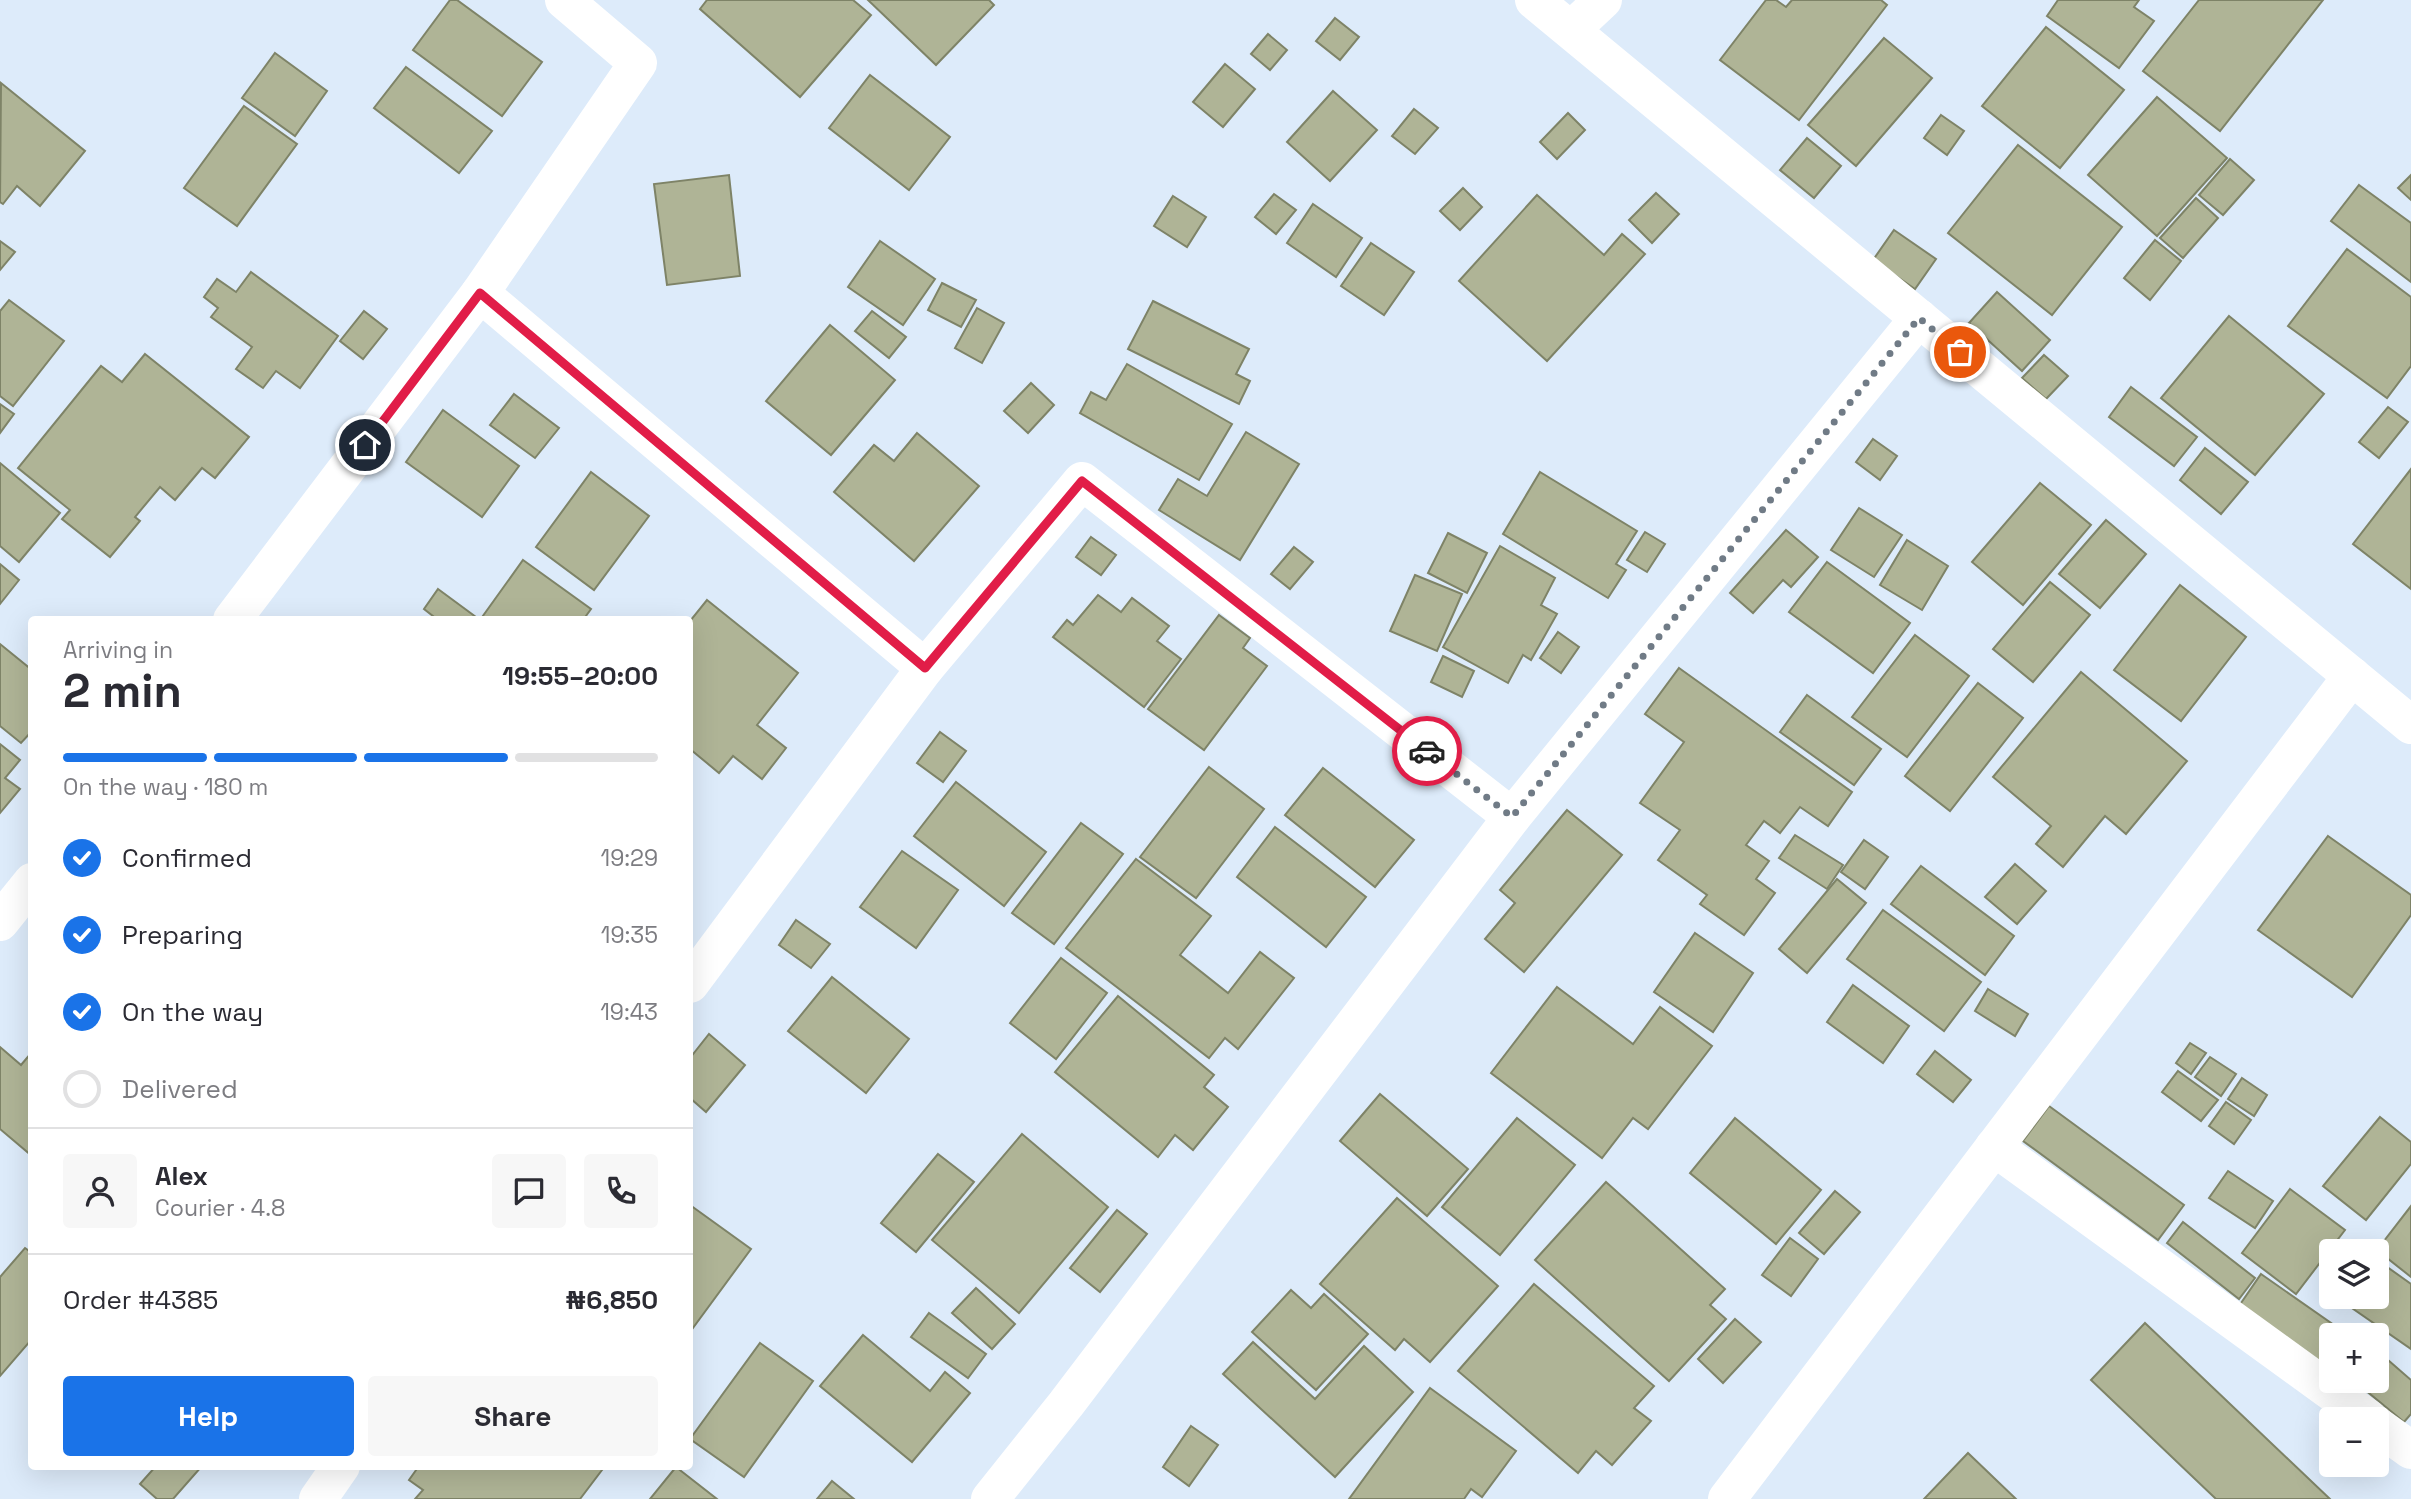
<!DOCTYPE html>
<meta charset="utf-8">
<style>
:root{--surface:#fff;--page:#f7f7f7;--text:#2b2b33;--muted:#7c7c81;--line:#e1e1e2;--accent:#1a73e8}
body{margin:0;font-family:"Space Grotesk",sans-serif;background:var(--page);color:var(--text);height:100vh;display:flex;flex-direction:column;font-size:26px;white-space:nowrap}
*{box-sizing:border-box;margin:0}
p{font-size:23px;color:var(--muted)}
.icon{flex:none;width:38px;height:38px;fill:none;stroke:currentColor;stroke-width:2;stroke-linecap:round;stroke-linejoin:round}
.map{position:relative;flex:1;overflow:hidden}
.details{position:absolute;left:28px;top:616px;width:665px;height:854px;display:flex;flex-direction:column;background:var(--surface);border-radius:7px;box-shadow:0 7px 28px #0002}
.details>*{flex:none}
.tools{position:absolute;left:2319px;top:1239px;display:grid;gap:14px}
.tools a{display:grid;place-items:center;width:70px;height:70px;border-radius:7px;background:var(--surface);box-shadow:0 7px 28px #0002;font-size:35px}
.pin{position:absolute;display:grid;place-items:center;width:60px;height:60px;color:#fff;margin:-30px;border:4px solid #fff;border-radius:50%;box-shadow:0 2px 7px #0007}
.courier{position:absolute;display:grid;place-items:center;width:70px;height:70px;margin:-35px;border:5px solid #e11d48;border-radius:50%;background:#fff;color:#222;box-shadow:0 2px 9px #0007}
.summary em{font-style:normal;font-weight:700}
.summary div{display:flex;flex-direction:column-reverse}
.summary{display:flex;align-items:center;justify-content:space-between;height:119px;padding:0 35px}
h1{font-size:46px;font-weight:700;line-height:52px}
.bar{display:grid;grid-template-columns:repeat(4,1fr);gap:10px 7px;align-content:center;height:84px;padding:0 35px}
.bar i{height:9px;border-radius:5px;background:var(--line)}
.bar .selected{background:var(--accent)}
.bar p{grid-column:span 4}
.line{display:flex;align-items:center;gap:18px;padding:0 35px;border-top:2px solid var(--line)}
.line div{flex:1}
.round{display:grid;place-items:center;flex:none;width:74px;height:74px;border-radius:7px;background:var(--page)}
ol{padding:0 35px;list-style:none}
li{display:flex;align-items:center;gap:21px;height:77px}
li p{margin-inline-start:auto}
li .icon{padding:7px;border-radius:50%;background:var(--accent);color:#fff;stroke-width:4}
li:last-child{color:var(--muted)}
li i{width:38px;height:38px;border:4px solid var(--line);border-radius:50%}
.primary-button{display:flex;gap:14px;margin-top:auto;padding:14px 35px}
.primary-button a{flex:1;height:80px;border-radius:7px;background:var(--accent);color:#fff;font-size:28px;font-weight:700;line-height:80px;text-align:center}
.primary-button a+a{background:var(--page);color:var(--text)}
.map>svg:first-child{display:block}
.building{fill:#afb496;stroke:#7e8367;stroke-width:2}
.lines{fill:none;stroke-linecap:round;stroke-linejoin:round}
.minor{stroke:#fff;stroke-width:38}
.done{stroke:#707b86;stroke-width:7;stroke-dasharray:0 12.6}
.route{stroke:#e11d48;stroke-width:9}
</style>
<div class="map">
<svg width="2411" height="1499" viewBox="0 0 2411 1499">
<rect width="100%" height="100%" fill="#ddebfa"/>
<!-- building -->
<g class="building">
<polygon points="450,0 457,0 542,62 502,116 413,50"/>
<polygon points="707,0 853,0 871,15 800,97 700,9"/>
<polygon points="868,0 989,0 994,5 936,65"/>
<polygon points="1766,0 1776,0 1786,7 1792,0 1881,0 1887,5 1799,120 1720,60"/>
<polygon points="2058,0 2139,0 2134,7 2154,21 2119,68 2047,16"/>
<polygon points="2199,0 2323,0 2220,131 2143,71"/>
<polygon points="1335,18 1359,37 1340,60 1316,41"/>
<polygon points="2046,27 2124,90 2060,168 1982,106"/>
<polygon points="1268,34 1287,50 1270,70 1251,54"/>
<polygon points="1884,38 1932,78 1856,166 1808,125"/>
<polygon points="275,53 327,91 295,136 242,98"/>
<polygon points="1225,64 1255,89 1223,127 1193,102"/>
<polygon points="406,67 492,131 459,173 374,108"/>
<polygon points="870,75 950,137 909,190 829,128"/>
<polygon points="1,83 85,151 40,206 17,186 3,204 0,202"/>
<polygon points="1333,91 1377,130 1330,181 1287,142"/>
<polygon points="2157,97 2227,158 2157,236 2088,175"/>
<polygon points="244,106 297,144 237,226 184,188"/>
<polygon points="1414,109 1438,128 1415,154 1392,136"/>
<polygon points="1568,113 1585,130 1557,159 1540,142"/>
<polygon points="1941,115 1964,131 1947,155 1924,138"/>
<polygon points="1807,138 1841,166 1814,198 1780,170"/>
<polygon points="2018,145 2122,227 2052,315 1948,233"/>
<polygon points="2230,159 2254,180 2223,215 2199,195"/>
<polygon points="729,175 740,276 667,285 654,184"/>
<polygon points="2411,175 2411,200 2398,188"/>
<polygon points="2359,185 2411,223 2411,282 2331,221"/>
<polygon points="1463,188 1482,207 1460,230 1440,211"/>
<polygon points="1656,193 1679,214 1652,243 1629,220"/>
<polygon points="1274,194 1296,210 1276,234 1255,217"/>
<polygon points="1537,195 1604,255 1622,234 1645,254 1547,361 1459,281"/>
<polygon points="1173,196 1206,217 1187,247 1154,226"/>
<polygon points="2196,198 2218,218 2183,258 2160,238"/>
<polygon points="1313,204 1362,238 1336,277 1287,243"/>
<polygon points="1894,230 1936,259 1915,289 1873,260"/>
<polygon points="2155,240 2181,261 2150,300 2124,278"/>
<polygon points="0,241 15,252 0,270"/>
<polygon points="880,241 935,279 903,325 848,287"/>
<polygon points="1371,243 1414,272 1384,315 1341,286"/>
<polygon points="2347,249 2411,297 2411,366 2387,398 2288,326"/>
<polygon points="251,272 338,336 300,388 276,371 263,388 236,369 252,347 211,317 218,308 204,297 217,279 236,292"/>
<polygon points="942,283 976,300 961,327 928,310"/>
<polygon points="1997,292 2050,340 2022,371 1969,323"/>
<polygon points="9,300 64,341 13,406 0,396 0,311"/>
<polygon points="1153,301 1249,349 1236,374 1250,381 1239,404 1128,349"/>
<polygon points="977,308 1004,323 982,363 955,348"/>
<polygon points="364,311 387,329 363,359 340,341"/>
<polygon points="872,311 906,337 889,358 855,331"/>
<polygon points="2229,316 2324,394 2255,475 2161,398"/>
<polygon points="830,325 895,380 831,455 766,401"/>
<polygon points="145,354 249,437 215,478 202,468 175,500 160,487 135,517 140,521 110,557 62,519 70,510 18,468 101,366 122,382"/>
<polygon points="2044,355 2068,376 2046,399 2022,378"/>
<polygon points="1127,364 1232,424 1199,480 1080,413 1091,392 1106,400"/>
<polygon points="1031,383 1054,405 1028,433 1004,411"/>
<polygon points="2131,387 2197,437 2174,466 2109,417"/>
<polygon points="514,394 559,428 535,458 490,425"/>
<polygon points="0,404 14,414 0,433"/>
<polygon points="2388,407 2408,422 2379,458 2359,442"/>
<polygon points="443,410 519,466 482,517 406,462"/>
<polygon points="1246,432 1299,464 1240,560 1159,510 1178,479 1207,496"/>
<polygon points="917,433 979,486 914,561 834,492 874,445 894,461"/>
<polygon points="1873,439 1897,456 1880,480 1856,462"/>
<polygon points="2205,448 2248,482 2221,514 2180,480"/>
<polygon points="0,463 60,513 19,562 0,546"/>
<polygon points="2411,469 2411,589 2353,544"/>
<polygon points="591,472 649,516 594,590 536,547"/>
<polygon points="1540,472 1637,531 1616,564 1626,570 1608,598 1503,534"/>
<polygon points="2040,483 2091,525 2023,605 1972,562"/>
<polygon points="1859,508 1902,535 1874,577 1831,550"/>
<polygon points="2106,520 2146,554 2100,608 2059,574"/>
<polygon points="1786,530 1818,557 1791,587 1783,580 1753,613 1730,593"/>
<polygon points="1645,532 1665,544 1647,572 1627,560"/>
<polygon points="1448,533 1487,553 1467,593 1428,573"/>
<polygon points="1091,537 1116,555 1101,575 1076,557"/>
<polygon points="1907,540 1948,566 1922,610 1880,585"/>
<polygon points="1500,546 1555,578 1541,605 1557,614 1531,660 1523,655 1508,683 1443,647"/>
<polygon points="1294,547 1313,562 1290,589 1271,574"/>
<polygon points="523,560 591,609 583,620 480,620"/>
<polygon points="1827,562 1910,623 1873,673 1789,612"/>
<polygon points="0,564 19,580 0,604"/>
<polygon points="1415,575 1462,594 1437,651 1390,631"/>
<polygon points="2050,582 2090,615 2033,682 1993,649"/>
<polygon points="2180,585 2246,637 2181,721 2114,670"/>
<polygon points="438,589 480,620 438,620 424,609"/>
<polygon points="1098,595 1121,612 1132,598 1169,626 1157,641 1181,659 1144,707 1053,637 1067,620 1073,625"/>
<polygon points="707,600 798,673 757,725 786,748 762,779 733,756 719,773 690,749 690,621"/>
<polygon points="1219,615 1250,638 1243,648 1267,666 1204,750 1148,709"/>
<polygon points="1558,632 1579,647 1561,673 1540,658"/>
<polygon points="1915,635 1969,676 1907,757 1852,717"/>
<polygon points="0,644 32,670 32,731 21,743 0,726"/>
<polygon points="1443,656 1474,671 1462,697 1431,682"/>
<polygon points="1679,668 1852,792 1828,826 1800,807 1780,833 1764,821 1746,845 1769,861 1756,879 1775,893 1744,935 1700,904 1707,895 1658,860 1680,830 1640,803 1684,742 1645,714"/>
<polygon points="2081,672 2187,761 2126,834 2105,816 2063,867 2036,844 2051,826 1993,777"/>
<polygon points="1978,683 2023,718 1950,811 1905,776"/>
<polygon points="1807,695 1881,749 1854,785 1780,732"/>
<polygon points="940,732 966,751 943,782 917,763"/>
<polygon points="0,744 20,760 5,778 20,789 0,813"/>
<polygon points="1209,767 1264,809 1196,898 1140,857"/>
<polygon points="1323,768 1414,840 1375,887 1285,815"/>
<polygon points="956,782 1046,852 1004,906 914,836"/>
<polygon points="1567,810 1622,855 1524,972 1485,939 1515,903 1500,890"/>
<polygon points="1081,823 1123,854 1054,944 1012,913"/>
<polygon points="1275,827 1366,897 1326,947 1237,877"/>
<polygon points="1795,835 1843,865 1827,889 1779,858"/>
<polygon points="2328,836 2411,895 2411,915 2352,997 2258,930"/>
<polygon points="1864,840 1888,857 1865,889 1841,872"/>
<polygon points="902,851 958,890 916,948 860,907"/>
<polygon points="1136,859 1211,916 1180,955 1228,993 1260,952 1294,978 1238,1049 1225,1038 1209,1058 1066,948"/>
<polygon points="2015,864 2046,891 2017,924 1985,897"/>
<polygon points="1921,866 2014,936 1985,975 1891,904"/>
<polygon points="1837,879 1866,903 1807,973 1779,949"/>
<polygon points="1883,910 1981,982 1944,1031 1847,959"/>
<polygon points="796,920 830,944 811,968 779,945"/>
<polygon points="1695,933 1753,973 1713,1032 1654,992"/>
<polygon points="1061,958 1107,993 1056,1059 1010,1023"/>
<polygon points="832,977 909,1039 866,1093 788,1031"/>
<polygon points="1853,985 1909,1026 1883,1063 1827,1022"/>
<polygon points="1557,987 1633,1044 1660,1007 1712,1046 1648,1129 1633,1118 1602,1158 1491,1073"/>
<polygon points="1988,989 2028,1014 2015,1036 1975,1011"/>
<polygon points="1118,996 1214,1075 1204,1087 1228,1107 1193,1150 1175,1135 1158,1157 1055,1072"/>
<polygon points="709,1034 745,1065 706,1112 690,1098 690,1058"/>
<polygon points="2190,1043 2206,1053 2191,1074 2176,1063"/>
<polygon points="0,1047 21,1065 32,1052 32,1156 0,1129"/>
<polygon points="1935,1051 1971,1080 1953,1102 1917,1074"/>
<polygon points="2210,1057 2236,1074 2221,1096 2195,1077"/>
<polygon points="2178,1071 2218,1100 2201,1121 2162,1092"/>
<polygon points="2242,1078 2267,1095 2254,1116 2228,1099"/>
<polygon points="1380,1094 1468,1169 1427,1216 1340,1141"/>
<polygon points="2226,1102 2251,1120 2234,1144 2209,1126"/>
<polygon points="2049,1106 2184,1205 2158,1240 2023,1141"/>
<polygon points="2380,1117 2411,1142 2411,1164 2366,1220 2323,1186"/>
<polygon points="1517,1118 1575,1165 1500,1255 1442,1207"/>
<polygon points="1735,1118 1821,1190 1776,1244 1690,1173"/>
<polygon points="1022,1134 1108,1207 1019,1313 932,1240"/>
<polygon points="938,1154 974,1182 916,1252 881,1223"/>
<polygon points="2228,1171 2273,1201 2255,1228 2209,1198"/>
<polygon points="1606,1182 1725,1289 1710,1305 1726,1319 1669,1381 1535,1260"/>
<polygon points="2290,1189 2345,1230 2296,1294 2242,1253"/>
<polygon points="1835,1191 1860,1212 1824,1254 1799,1233"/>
<polygon points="1397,1198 1498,1286 1430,1362 1404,1339 1395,1350 1320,1284"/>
<polygon points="690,1205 751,1249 690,1332"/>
<polygon points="2411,1206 2411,1277 2377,1250"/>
<polygon points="1117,1210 1147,1234 1100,1292 1070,1268"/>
<polygon points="2183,1222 2255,1278 2239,1299 2167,1243"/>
<polygon points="1790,1238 1818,1259 1791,1296 1762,1275"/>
<polygon points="2352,1242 2365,1251 2345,1251"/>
<polygon points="25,1248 32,1253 32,1339 0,1376 0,1277"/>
<polygon points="2376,1259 2411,1284 2411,1349 2336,1297 2376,1297"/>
<polygon points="2331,1271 2331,1293 2321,1286"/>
<polygon points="2261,1274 2344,1332 2342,1335 2331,1335 2331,1350 2321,1364 2239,1306"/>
<polygon points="1534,1284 1654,1386 1634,1408 1651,1421 1612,1465 1596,1451 1578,1473 1458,1371"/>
<polygon points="976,1288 1015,1324 992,1349 952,1313"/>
<polygon points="1291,1290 1311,1308 1324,1294 1368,1334 1316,1390 1252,1332"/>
<polygon points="929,1313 986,1354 968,1378 911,1337"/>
<polygon points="1735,1319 1761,1342 1723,1383 1698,1359"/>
<polygon points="2145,1323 2330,1499 2216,1499 2091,1380"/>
<polygon points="863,1335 930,1391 945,1372 970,1393 912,1462 820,1386"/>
<polygon points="1253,1342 1315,1399 1364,1346 1413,1392 1335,1477 1223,1374"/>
<polygon points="760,1343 813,1381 744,1477 690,1439"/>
<polygon points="2388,1360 2411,1380 2411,1414 2404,1422 2364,1389 2370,1381 2376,1381 2376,1373"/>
<polygon points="1430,1388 1516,1451 1482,1497 1471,1489 1464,1499 1349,1499"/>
<polygon points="1191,1426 1218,1445 1189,1486 1163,1467"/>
<polygon points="1968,1453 2016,1499 1924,1499"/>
<polygon points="156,1466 202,1466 173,1499 157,1499 140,1484"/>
<polygon points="419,1466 605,1466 580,1499 415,1499 423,1490 409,1480"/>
<polygon points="676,1467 717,1499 650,1499"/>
<polygon points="832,1481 854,1499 817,1499"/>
</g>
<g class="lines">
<!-- minor -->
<g class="minor">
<polyline points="1534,0 2411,725"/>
<polyline points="1571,30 1603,0"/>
<polyline points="480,293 925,668 1082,481 1512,817"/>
<polyline points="232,620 480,293 638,63 564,0"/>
<polyline points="0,922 32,882"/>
<polyline points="690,984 925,668"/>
<polyline points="1994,1147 2369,1419"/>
<polyline points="2376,1425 2411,1450"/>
<polyline points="318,1499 341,1466"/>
<polyline points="990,1499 1066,1404 1512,817 1919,318"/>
<polyline points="1727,1499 2352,676"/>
</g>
</g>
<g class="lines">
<!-- done -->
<polyline class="done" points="1427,751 1512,817 1919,318 1960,352"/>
<!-- route -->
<polyline class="route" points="365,445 480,293 925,668 1082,481 1427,751"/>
</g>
</svg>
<div class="tools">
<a><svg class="icon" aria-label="layers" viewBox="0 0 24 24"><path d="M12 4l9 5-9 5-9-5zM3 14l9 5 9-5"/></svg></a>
<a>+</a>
<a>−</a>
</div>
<div class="pin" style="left:1960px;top:352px;background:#ea580c"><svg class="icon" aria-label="bag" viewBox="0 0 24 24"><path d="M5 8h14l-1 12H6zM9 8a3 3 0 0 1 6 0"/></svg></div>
<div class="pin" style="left:365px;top:445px;background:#1f2937"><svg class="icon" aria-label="home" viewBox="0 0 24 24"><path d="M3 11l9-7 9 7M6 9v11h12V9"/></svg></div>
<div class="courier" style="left:1427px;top:751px"><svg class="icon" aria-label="car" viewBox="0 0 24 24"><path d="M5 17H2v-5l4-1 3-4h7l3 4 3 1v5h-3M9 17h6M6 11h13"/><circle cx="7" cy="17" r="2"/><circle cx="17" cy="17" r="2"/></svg></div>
<section class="details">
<div class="summary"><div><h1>2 min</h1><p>Arriving in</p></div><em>19:55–20:00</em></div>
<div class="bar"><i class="selected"></i><i class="selected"></i><i class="selected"></i><i></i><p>On the way · 180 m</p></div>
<ol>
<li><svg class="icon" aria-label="check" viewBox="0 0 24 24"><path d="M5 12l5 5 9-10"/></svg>Confirmed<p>19:29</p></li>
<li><svg class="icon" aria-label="check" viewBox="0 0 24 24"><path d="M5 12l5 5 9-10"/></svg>Preparing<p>19:35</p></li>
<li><svg class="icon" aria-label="check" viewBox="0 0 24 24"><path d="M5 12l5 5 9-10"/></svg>On the way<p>19:43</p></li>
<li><i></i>Delivered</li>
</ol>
<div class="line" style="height:126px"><a class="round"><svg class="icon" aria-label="person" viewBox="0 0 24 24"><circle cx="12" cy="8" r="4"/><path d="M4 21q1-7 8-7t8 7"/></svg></a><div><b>Alex</b><p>Courier · 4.8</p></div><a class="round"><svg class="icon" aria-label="chat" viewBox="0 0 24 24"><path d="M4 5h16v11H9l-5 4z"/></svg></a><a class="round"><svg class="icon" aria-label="phone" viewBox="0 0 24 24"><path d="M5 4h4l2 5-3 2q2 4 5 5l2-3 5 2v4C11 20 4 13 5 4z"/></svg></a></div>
<div class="line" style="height:91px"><div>Order #4385</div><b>₦6,850</b></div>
<div class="primary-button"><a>Help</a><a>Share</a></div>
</section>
</div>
